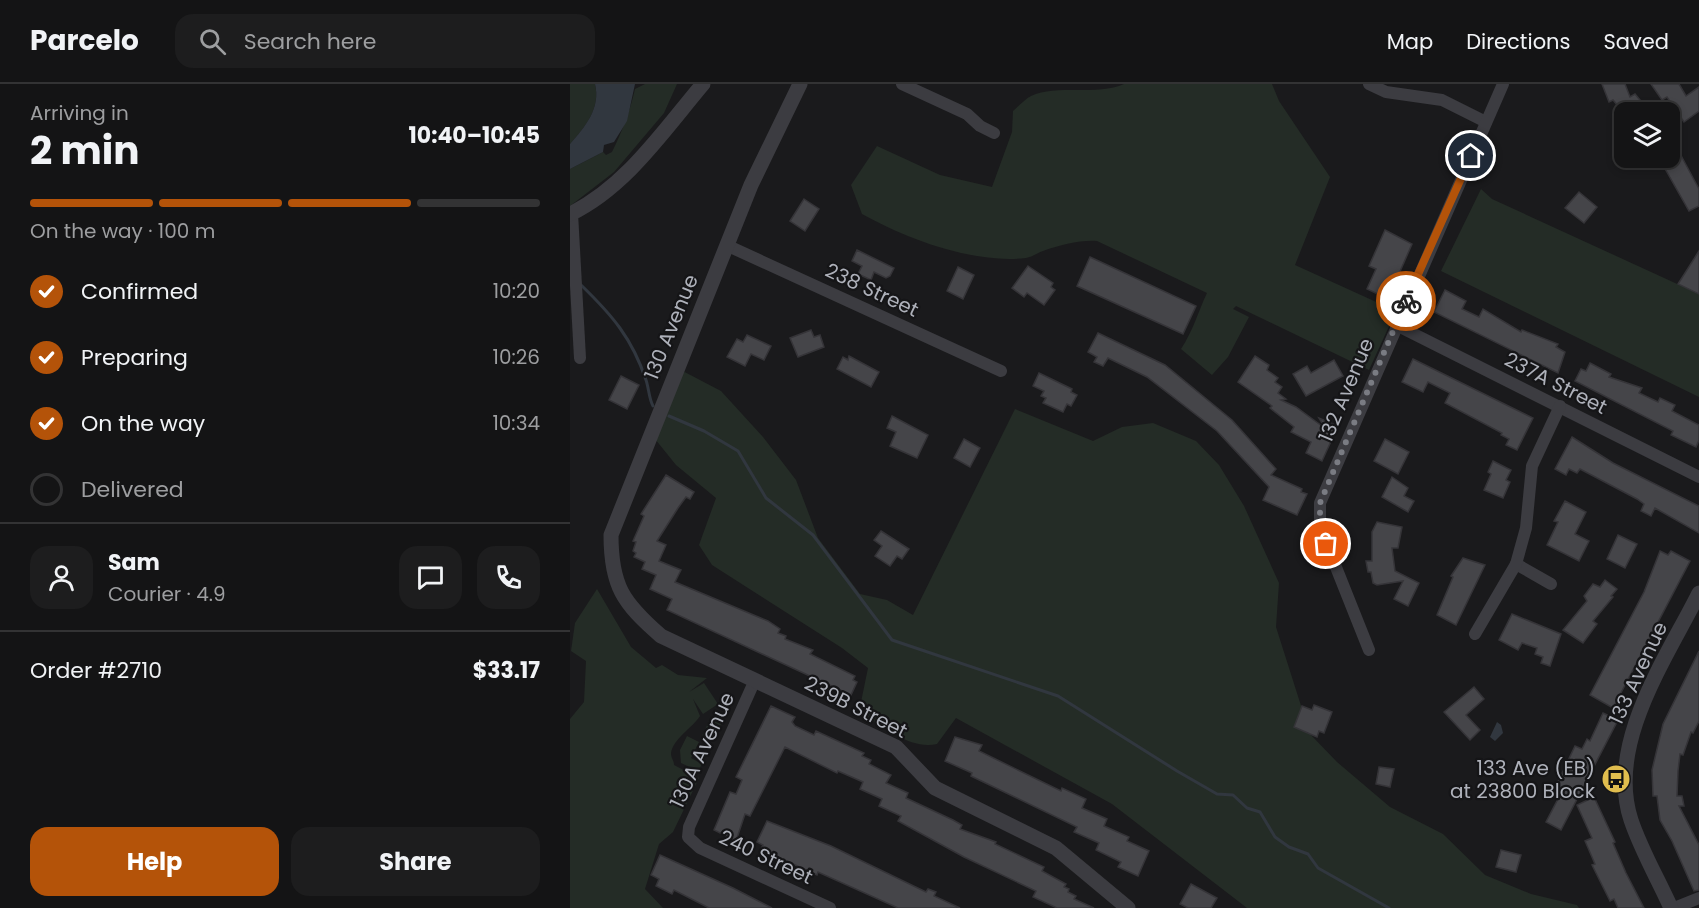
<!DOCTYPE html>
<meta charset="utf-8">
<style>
:root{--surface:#141415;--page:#1d1d1e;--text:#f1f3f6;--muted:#9d9ea0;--line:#333334;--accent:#b45309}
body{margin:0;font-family:Poppins,sans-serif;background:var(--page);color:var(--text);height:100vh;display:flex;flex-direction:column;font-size:22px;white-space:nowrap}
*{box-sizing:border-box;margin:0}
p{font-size:20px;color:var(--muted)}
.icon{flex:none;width:33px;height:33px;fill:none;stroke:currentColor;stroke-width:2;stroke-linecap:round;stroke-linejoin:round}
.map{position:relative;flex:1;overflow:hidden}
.panel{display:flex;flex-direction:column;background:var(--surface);width:570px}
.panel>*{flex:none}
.buttons{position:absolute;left:1044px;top:18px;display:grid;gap:12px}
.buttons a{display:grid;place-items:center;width:66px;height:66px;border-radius:12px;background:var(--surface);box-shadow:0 3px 9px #0003,0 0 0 2px var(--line);font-size:30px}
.pin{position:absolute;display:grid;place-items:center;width:51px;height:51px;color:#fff;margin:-26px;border:3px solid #fff;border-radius:50%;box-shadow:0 2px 6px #0007}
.courier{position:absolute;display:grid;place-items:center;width:60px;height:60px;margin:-30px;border:4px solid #b45309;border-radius:50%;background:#fff;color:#222;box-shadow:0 2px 8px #0007}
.head em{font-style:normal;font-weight:700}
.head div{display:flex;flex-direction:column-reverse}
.head{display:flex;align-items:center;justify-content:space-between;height:102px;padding:0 30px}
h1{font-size:39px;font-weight:700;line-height:45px}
.bar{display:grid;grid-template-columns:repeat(4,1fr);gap:9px 6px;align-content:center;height:72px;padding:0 30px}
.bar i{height:8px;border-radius:4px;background:var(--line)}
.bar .selected{background:var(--accent)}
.bar p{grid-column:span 4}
.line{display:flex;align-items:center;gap:15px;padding:0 30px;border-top:2px solid var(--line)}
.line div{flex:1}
.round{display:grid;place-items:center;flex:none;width:63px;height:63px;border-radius:18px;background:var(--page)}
ol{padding:0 30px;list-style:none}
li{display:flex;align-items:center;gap:18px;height:66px}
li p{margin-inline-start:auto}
li .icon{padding:6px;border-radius:50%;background:var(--accent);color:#fff;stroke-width:4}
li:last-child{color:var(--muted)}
li i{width:33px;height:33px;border:3px solid var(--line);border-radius:50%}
.primary-button{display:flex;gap:12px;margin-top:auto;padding:12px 30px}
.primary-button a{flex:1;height:69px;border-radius:18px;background:var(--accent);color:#fff;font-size:24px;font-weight:700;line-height:69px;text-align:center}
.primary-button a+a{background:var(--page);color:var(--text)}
header{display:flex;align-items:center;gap:36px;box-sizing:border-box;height:84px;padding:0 30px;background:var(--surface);border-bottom:2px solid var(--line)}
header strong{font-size:28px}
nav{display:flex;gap:33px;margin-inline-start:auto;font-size:21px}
.search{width:420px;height:54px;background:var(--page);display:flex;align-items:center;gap:15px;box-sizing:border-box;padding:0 21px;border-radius:18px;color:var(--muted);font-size:22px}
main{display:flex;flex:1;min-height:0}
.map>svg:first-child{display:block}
.green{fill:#242c26}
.water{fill:#31373f}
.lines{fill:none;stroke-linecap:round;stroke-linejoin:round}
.stream{stroke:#31373f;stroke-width:3}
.building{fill:#454549;stroke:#353438;stroke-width:1.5}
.minor{stroke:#3c3c41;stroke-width:12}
.tertiary{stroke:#3c3c41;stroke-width:15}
.done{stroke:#7a7c83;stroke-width:6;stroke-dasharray:0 10.8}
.route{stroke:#b45309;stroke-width:8}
.labels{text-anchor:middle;stroke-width:4.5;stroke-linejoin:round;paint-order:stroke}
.street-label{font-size:20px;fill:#aeb1ba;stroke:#151517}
.poi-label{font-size:20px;fill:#aeb1ba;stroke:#151517;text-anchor:end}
</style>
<header>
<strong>Parcelo</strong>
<div class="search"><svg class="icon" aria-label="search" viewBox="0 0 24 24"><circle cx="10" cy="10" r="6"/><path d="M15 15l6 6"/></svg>Search here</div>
<nav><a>Map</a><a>Directions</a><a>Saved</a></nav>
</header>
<main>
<section class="panel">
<div class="head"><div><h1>2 min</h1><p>Arriving in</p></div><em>10:40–10:45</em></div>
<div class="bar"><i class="selected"></i><i class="selected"></i><i class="selected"></i><i></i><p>On the way · 100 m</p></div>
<ol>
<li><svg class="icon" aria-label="check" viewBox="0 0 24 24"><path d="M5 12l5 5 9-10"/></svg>Confirmed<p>10:20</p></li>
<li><svg class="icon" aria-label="check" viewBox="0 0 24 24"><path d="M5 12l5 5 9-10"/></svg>Preparing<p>10:26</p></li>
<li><svg class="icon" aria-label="check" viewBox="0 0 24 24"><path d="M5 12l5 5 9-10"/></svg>On the way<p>10:34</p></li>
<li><i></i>Delivered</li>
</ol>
<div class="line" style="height:108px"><a class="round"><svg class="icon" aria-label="person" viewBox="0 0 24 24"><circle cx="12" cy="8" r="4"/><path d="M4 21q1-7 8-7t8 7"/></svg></a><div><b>Sam</b><p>Courier · 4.9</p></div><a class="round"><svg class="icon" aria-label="chat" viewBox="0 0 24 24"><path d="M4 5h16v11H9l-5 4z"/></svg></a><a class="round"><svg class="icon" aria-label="phone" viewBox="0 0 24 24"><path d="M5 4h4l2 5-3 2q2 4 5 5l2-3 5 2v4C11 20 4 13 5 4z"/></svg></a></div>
<div class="line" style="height:78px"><div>Order #2710</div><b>$33.17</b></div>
<div class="primary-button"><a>Help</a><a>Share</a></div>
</section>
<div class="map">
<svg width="1129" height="824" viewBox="0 0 1129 824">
<rect width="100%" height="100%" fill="#1a1a1c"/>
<!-- green -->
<g class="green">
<path d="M0,0H25C31,24 15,43 0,60Z"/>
<path d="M75,0H107L94,29L44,88L0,122V85L33,68L36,71L42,68C52,48 60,27 65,5Z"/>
<path d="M554,0H702L709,17L760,93L725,181L826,227L799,286L666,222L663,225L679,233L658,273L642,291L611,265C623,247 628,228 637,209L527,157C509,156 491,161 473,167C467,169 462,173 456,174C403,180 337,155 292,130L281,101L307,62L370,91L422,103L442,48L443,27C449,22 455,15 461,12C486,0 528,12 554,0Z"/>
<polygon points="911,105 922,115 1129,210 1129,313 871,187"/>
<path d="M107,284L151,307L193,353L226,396L248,454L290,510L317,516L343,531L445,325L523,357L552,343L583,339L626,357L649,381L674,422L709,499L706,543L740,650L767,678L820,723L873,750L915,791L961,810L1007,821L1009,824H677L542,720L386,634L367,660C342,666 318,645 296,633L291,618L298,584L272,564L142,481L129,461L146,414L106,381L81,350Z"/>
<path d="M27,505L61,563L86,584L92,581L108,591L137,594L119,608L134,599L148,620L133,630L123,615L130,632C122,644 103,655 101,669C101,675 104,676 104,681L129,694L103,748L89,760L75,805L93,824H0V635L14,618L16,577L1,567L5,539Z"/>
<polygon points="140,635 151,640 143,657 132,652"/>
<polygon points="117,652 129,658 121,674 132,680 128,687 111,679 110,666"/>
</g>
<!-- water -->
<g class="water">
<path d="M25,0H65L57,37L44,58L34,61L33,68L0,85V60C15,43 31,24 25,0Z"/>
<polygon points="927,638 931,641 933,649 925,657 920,653"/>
</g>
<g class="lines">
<!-- stream -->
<g class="stream">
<path d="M11,201C42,231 62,254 76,296C79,305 79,315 83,322"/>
<polyline points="99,332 134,347 168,367 196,414 243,451 322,556 488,612 607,687 647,710 663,711 677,724 690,728 705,753 719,763 738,770 748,784 819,824"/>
</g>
</g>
<!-- building -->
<g class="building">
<polygon points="1032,0 1055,0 1060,13 1065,10 1080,28 1053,28 1043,16 1039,18"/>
<polygon points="1081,0 1109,0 1116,12 1129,3 1129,27 1114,38 1097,13 1092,16"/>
<polygon points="1100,51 1129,105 1129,122 1119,127 1089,74 1100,74"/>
<polygon points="1009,108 1027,123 1014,139 995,124"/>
<polygon points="234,115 249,125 235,147 220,137"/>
<polygon points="815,146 842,160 818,215 797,205 806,185 799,182"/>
<polygon points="287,166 324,184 320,192 316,194 304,188 301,196 288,190 292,182 282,177"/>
<polygon points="1129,167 1129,210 1108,200"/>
<polygon points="520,173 626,222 613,250 507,202"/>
<polygon points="458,182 483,199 481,203 485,206 474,221 457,209 454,213 442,204"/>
<polygon points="388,183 404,191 393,215 377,207"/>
<polygon points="875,206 896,217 892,225 909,233 913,225 951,248 952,246 988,260 986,263 995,268 988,289 864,228"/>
<polygon points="241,246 244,253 250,251 254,263 228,273 220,254"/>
<polygon points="528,249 595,281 662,336 706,385 701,391 732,405 731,408 737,410 727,431 693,416 699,403 647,347 577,293 538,274 533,282 524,278 527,273 518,268"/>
<polygon points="177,251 201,262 194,276 181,270 175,282 157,273 167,255 173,258"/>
<polygon points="279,272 309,288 301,303 267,285 273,273 278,276"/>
<polygon points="685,272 699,281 697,286 708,294 705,298 712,303 708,309 716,315 711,316 726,323 756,345 749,334 768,342 752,377 736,369 741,358 721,348 724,343 700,324 702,322 668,298"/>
<polygon points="843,275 963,334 947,366 936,361 939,355 931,351 932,349 875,319 880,309 858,298 853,308 832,298"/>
<polygon points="764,276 773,292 736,312 723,290 737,282 741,289"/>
<polygon points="1020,279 1041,290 1039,293 1072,304 1069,309 1088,318 1090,314 1105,321 1102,327 1129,341 1129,356 1126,363 1101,351 1103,347 1005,297 1011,285 1016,287"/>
<polygon points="469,289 502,305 501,308 507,311 501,322 497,320 493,328 473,319 476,314 471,312 474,307 463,302"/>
<polygon points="51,292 69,301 57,325 39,316"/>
<polygon points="322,332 358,351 347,374 320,362 326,348 317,344"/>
<polygon points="1002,353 1043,379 1129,422 1129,449 1085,424 1081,432 1071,427 1074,420 1067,415 1010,385 1007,389 999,385 996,391 985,385"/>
<polygon points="394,355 410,364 400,383 384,374"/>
<polygon points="815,355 839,368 828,390 804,377"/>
<polygon points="923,377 941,386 936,396 940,398 933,414 914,406 921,390 918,388"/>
<polygon points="96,391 124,408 120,415 116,413 108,424 87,457 96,461 89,477 111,486 105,498 198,537 210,545 208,549 216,552 215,555 243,566 240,570 285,592 283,596 287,598 281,611 97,526 102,515 80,505 86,491 72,485 75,478 64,473 66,469 63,467 66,458 63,457 74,432 71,430"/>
<polygon points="822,393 838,404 834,412 844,417 838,428 812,413"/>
<polygon points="995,417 1016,428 1005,450 1019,457 1009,477 977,461 988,438 984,437"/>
<polygon points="807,438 832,443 828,464 822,464 825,487 849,499 838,522 824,515 833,497 807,501 803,499 801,488 798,488 796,477 802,477 802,448"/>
<polygon points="311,447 339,465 332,475 327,472 320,482 305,472 312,462 304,456"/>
<polygon points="1048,451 1067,460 1055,484 1037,475"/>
<polygon points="1090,467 1098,471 1101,467 1120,477 1043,624 1020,611 1074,508"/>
<polygon points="893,474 915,481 886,541 867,531 883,493 881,492"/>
<polygon points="1035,496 1047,505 1041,512 1043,513 1023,537 1027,540 1013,559 993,546 1017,517 1014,512 1023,500 1030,503"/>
<polygon points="942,530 991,550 980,582 971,579 973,573 965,570 967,564 952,559 948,566 929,556"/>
<polygon points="1129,567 1129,637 1123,649 1121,648 1113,671 1110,670 1108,687 1107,712 1112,712 1114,722 1109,722 1129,761 1129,806 1124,807 1102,757 1090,736 1087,712 1083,712 1082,686 1093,640"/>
<polygon points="904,603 914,615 896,631 910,646 900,656 874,628"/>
<polygon points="744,621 762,628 754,649 749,647 747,653 724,643 732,622 742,626"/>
<polygon points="201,622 225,633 222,638 225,642 244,651 246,647 294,669 292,672 301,676 299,680 321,691 316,699 338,709 336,714 383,736 392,741 390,745 426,758 425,760 474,783 472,787 496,800 494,803 499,805 498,808 506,812 504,815 524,824 487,824 463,813 466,807 394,773 328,737 331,732 309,722 312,715 290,705 293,698 268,687 267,689 215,663 180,732 175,730 166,757 144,746 160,708 166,710 172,696 166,693"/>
<polygon points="1033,629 1048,636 991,746 976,738 990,711 983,708 1005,662 1012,665 1017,655 1020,657"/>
<polygon points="385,653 412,661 409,667 491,707 492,704 516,715 512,724 537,735 534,742 559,753 557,757 579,767 568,792 548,783 551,778 526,766 529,759 504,748 507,743 401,692 402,689 375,677"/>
<polygon points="809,683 824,685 820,703 806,700"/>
<polygon points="1024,713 1045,758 1043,759 1056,789 1074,824 1048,824 1044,815 1040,817 1022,781 1025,780 1015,757 1022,754 1007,721"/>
<polygon points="197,737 261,762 356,808 358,805 366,808 364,812 390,824 328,824 248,788 247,791 236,786 191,765 193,761 187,758"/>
<polygon points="931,766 951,771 946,788 926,783"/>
<polygon points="90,771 163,804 202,824 139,824 104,806 102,810 86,802 89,795 81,791"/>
<polygon points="621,800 647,814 641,824 618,824 610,820"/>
</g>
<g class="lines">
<!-- minor -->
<g class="minor">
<polyline points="332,0 397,30 410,42 424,49"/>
<polyline points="799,0 816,8 872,16 916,38"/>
<polyline points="2,129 10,274"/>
<polyline points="156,161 431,287"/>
<polyline points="826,241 1129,393"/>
<polyline points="946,480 981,500"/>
<polyline points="905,550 946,480 956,444 962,382 990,322"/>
<polyline points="799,566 750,443 750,419 933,0"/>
<polyline points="185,596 119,743 118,753 130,764 260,824"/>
<polyline points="1104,824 1129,814"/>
</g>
<!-- tertiary -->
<g class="tertiary">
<path d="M230,0L181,101L41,451C41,502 53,519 91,552L326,663L365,704L486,764L558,824"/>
<path d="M0,130C56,103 94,46 133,0"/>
<path d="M1101,824C1088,795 1071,766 1061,736C1036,660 1096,575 1129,509"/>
</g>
</g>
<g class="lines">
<!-- done -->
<polyline class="done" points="756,460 750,443 750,419 836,217"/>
<!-- route -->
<polyline class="route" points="836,217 901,72"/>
</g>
<!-- icons -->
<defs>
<g id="bus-disc" transform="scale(1.5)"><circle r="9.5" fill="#e0bd4e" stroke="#151517"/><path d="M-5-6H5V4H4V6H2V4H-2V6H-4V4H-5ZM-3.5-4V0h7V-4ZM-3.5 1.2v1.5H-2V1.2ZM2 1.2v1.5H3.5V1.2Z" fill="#111"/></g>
</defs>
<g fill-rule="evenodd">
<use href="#bus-disc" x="1046" y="695"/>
</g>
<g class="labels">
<!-- street labels -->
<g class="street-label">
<text transform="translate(302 206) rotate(25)" y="7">238 Street</text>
<text transform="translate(101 243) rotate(-68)" y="7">130 Avenue</text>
<text transform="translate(986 299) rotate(27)" y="7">237A Street</text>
<text transform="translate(776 306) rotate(-67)" y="7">132 Avenue</text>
<text transform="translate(1068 589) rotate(-65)" y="7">133 Avenue</text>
<text transform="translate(286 623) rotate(27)" y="7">239B Street</text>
<text transform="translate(132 666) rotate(-65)" y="7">130A Avenue</text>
<text transform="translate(196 773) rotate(25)" y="7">240 Street</text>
</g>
<!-- poi labels -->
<g class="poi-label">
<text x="1025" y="691">133 Ave (EB)<tspan x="1025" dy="23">at 23800 Block</tspan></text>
</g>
</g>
</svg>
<div class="buttons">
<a><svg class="icon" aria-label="layers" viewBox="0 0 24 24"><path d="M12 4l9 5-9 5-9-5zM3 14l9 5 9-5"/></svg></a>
</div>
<div class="pin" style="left:756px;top:460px;background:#ea580c"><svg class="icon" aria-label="bag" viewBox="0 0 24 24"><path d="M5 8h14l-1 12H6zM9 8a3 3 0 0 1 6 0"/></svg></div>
<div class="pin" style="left:901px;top:72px;background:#1f2937"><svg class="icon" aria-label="home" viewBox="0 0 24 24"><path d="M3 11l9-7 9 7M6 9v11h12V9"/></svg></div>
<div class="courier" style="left:836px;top:217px"><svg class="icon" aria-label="bike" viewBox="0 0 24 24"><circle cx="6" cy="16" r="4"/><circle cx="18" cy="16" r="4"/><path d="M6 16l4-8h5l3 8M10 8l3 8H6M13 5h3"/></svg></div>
</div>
</main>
